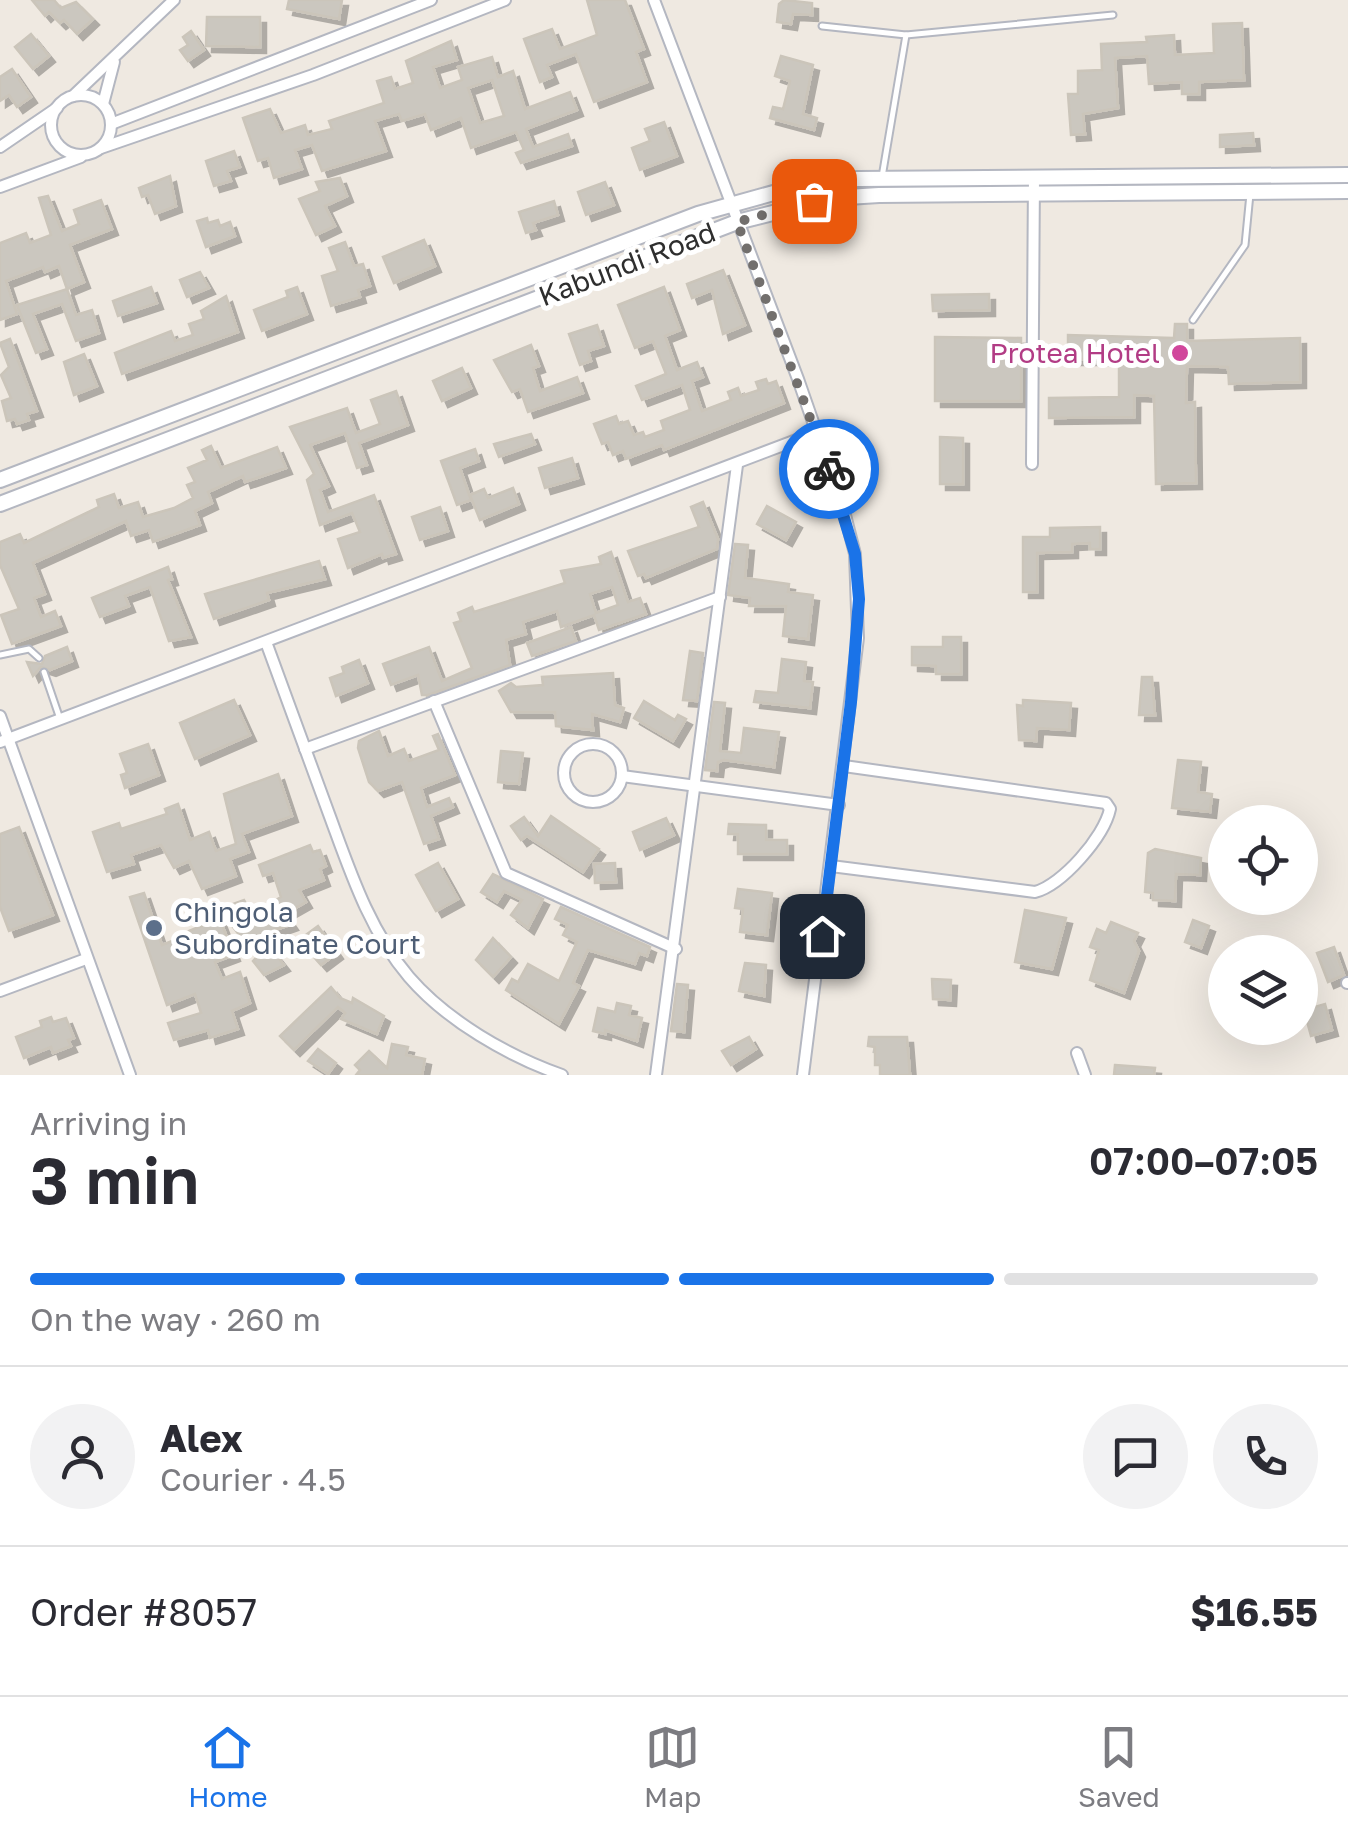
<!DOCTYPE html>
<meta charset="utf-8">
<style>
:root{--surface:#fff;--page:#f2f2f3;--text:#2b2b33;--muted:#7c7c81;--line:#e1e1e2;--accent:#1a73e8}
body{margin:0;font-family:"Golos Text",sans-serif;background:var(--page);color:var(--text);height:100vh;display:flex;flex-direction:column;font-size:38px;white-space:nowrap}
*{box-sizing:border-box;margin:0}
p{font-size:32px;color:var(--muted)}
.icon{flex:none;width:55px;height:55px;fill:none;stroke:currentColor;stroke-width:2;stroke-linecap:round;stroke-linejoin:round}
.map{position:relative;height:1075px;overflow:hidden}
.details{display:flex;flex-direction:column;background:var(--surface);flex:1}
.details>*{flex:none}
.buttons{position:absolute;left:1208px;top:805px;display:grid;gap:20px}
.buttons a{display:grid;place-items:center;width:110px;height:110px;border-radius:50%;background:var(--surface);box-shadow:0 10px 40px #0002;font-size:50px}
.pin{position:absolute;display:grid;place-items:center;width:85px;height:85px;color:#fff;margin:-42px;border-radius:20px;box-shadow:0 5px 15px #0006}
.courier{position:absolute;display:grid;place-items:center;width:100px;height:100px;margin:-50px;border:8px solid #1a73e8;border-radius:50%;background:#fff;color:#222;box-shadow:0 2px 12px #0007}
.summary em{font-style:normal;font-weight:600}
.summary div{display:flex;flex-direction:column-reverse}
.summary{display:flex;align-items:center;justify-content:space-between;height:170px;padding:0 30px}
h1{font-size:65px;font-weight:600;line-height:75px}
.bar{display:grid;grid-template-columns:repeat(4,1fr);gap:15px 10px;align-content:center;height:120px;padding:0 30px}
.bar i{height:12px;border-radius:8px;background:var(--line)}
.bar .selected{background:var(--accent)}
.bar p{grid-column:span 4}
.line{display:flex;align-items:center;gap:25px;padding:0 30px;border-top:2px solid var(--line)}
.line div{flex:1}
.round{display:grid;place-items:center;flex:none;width:105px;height:105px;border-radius:52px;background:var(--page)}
.menu{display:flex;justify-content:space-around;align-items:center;height:140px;border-top:2px solid var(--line);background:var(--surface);font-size:28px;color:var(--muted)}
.menu a{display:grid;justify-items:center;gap:5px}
.menu .selected{color:var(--accent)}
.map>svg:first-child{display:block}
.building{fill:#cbc7bf;stroke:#cbc5ba;stroke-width:2.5;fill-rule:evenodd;filter:url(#shadow)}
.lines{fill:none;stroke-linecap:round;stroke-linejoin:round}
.lane-casing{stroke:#b4b7c1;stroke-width:9}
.street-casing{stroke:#b4b7c1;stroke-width:14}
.secondary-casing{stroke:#b4b7c1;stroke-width:18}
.lane{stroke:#fff;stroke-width:5}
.street{stroke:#fff;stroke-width:10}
.secondary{stroke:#fff;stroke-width:14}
.done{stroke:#726f6d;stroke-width:10;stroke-dasharray:0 18}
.route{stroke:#1a73e8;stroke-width:12}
.hotel-dot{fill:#d1479c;stroke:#fff;stroke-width:4}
.service-dot{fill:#5c6f8a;stroke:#fff;stroke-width:4}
.labels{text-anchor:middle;stroke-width:10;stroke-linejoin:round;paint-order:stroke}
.street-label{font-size:28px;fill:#2e2e2e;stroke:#fff}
.hotel-label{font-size:28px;fill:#b23c85;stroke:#fff;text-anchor:end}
.service-label{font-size:28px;fill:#4e5e75;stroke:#fff;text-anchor:start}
</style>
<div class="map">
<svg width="1348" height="1075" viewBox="0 0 1348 1075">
<defs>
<filter id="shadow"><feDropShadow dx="6" dy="6" stdDeviation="0" flood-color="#0004"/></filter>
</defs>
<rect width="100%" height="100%" fill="#efe9e1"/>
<!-- building -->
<g class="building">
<polygon points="32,0 54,0 61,8 76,2 93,19 77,34 64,20 60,23 49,12 45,16"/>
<polygon points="289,0 342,0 339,19 287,9"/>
<polygon points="587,0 625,0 644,49 636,52 647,82 594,102 576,54 547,65 552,77 540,82 524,39 552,29 560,49 597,35"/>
<polygon points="784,0 812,3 812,15 793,14 791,24 777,22 779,4"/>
<polygon points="207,17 260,17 260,47 206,46"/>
<polygon points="1242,23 1244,80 1199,82 1199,94 1182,94 1182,82 1149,84 1147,56 1115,58 1118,108 1083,114 1085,134 1071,135 1068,94 1078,94 1078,71 1102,70 1101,44 1147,42 1146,37 1174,35 1175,55 1214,53 1213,24"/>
<polygon points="191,31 204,50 188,61 180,50 188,45 183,37"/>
<polygon points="31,34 49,56 33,69 15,47"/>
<path d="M451,41L457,60L433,67L440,88L462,80L458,67L492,57L498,77L513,71L525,109L570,92L577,110L526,129L533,147L568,134L572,146L521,163L516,153L524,150L516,132L471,148L461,118L431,130L425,114L402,121L399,114L375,121L386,151L322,171L312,145L295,150L302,169L274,178L268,158L258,161L243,118L270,109L281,133L305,125L308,135L332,129L329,121L384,103L377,81L391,77L395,89L413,83L406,61ZM492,80L504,116L480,123L468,88Z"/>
<polygon points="781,56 813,65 803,114 817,118 814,130 770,118 773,107 783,109 790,81 775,76"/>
<polygon points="12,69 31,97 17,107 9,95 0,101 0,77"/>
<polygon points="664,122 677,156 640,170 632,148 650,141 645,129"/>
<polygon points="1253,133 1254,145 1220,147 1220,135"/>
<polygon points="234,151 240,167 227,171 231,181 214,186 206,161"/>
<polygon points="170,176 176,206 155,214 148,195 142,197 139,188"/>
<polygon points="340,178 347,196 325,206 335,226 316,235 299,199 320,191 316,182"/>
<polygon points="605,182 614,205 586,215 578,192"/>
<polygon points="48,196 62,231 79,224 74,210 101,200 112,229 70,245 84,282 67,289 59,266 45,272 43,267 6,281 17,314 0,320 0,243 26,233 30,243 51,235 39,198"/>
<polygon points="554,201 558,215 533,223 536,230 526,233 519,212"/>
<polygon points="207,218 208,223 218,220 220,226 230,222 235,236 206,247 197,221"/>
<polygon points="424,240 435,266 394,283 383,257"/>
<polygon points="345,242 354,266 363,264 370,286 358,290 360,297 331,306 322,276 338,271 329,248"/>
<polygon points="723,270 745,325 723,334 712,290 692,298 687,284"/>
<polygon points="200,272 209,288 187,297 180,280"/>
<polygon points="151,287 157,303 118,316 113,301"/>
<polygon points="297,287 307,314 262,331 254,310 288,297 286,291"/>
<polygon points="664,287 680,330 665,336 677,370 697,362 703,377 692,381 702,411 731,400 728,392 738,388 741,396 759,390 756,382 766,379 768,384 776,381 784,403 664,450 662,445 626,459 623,451 613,455 608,442 602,444 594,424 616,416 619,424 628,421 634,435 643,432 645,437 664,430 661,421 690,410 682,385 642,400 636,386 666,374 653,341 635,348 618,305"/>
<polygon points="67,289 76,315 92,310 99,333 76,341 62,304 33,314 47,349 36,353 17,305"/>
<polygon points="989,294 989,310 933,311 932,295"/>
<polygon points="226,296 238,332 122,374 115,353 171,331 175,341 193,335 189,324 204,319 201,311"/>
<polygon points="1175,324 1187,324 1187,341 1300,338 1300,382 1229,384 1228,367 1187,366 1186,403 1195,402 1196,483 1156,484 1154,396 1134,395 1134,417 1049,418 1049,398 1119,397 1119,359 1068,359 1068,335 1174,338"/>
<polygon points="597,325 604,346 588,351 591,361 580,365 569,334"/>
<polygon points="935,337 1021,338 1021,401 935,401"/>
<polygon points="10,339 37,411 27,414 29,420 17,424 15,419 7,421 2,401 11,398 1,375 9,367 0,343"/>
<polygon points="531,345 539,366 533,368 540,391 577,377 583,393 528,412 520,389 512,392 494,360"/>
<polygon points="84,354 97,386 74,395 64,362"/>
<polygon points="462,368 471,388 442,401 433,381"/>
<polygon points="396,391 408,425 359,443 367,465 357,468 345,433 310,445 329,486 320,490 328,512 374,495 396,554 383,558 382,554 348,568 338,539 360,532 352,513 320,525 307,480 314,474 290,427 347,408 356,433 380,424 371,400"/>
<polygon points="531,434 535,444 499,457 494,444"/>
<polygon points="940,437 963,438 963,484 940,484"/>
<polygon points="211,446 221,468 277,447 286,468 245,482 243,476 208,492 212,503 195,511 200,525 153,542 149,530 131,536 126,521 33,563 45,594 34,598 41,617 55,611 61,626 12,644 1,615 19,609 0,565 0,542 20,534 24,543 99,507 97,500 114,494 119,508 138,502 143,517 174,508 193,498 187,485 195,482 188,468 207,460 202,450"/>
<polygon points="475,449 479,461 460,468 471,500 457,505 441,461"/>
<polygon points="572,458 578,478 545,488 539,468"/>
<polygon points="513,488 519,504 480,520 470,495 484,489 488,498"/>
<polygon points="703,502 718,539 717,549 646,578 644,574 638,576 628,551 699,527 691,507"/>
<polygon points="767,506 796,522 786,540 757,524"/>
<polygon points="440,507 448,531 420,540 412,517"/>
<polygon points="1100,527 1100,549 1090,549 1090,543 1072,544 1072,552 1037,553 1037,592 1023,592 1023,537 1050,537 1050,528"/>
<polygon points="735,544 748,545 745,578 789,584 788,592 813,595 808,639 783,636 786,606 749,606 750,598 728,595"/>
<path d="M611,552L628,602L640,598L646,614L599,630L594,615L561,627L557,611L523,622L526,634L506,640L510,665L428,695H422L418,675L391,685L383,664L429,647L442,681L472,668L454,623L461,621L458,613L472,607L474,612L565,583L561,571L601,564L599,557ZM612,587L618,605L596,613L590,594Z"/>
<polygon points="319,561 325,579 267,593 269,600 214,619 205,594"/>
<polygon points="168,567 172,579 168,580 191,637 169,641 150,587 125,596 129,606 100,617 92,598"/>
<polygon points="571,627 576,641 532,656 527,643"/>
<polygon points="943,637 961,637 961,674 936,674 936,666 912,665 912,647 943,647"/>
<polygon points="67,647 72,661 50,670 41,667 33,676 27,662 42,664 45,656"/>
<polygon points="690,651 703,653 697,701 683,700"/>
<polygon points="782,659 806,662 804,681 813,682 810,708 754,702 756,691 778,693"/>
<polygon points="359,660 368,683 336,696 330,678 344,673 342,667"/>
<polygon points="613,673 615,705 624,708 620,722 592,714 593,730 556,726 555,712 511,712 499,691 511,683 516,687 543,685 542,677"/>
<polygon points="1142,677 1152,677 1155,715 1139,715"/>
<polygon points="234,700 250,735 195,759 180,723"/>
<polygon points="1023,700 1071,703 1069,730 1037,728 1036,741 1019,740 1017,705 1023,706"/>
<polygon points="644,701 675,720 678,715 686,719 673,741 634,718"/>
<polygon points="714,702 725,703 720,751 741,753 744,728 779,732 774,767 724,760 718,762 717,771 705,770"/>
<polygon points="379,731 388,756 404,749 409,761 439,750 433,736 438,734 455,775 421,788 427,807 449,798 453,807 431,816 439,839 424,844 402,782 378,791 369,782 358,748 359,741"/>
<polygon points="148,744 159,775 125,788 121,775 127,773 120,754"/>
<polygon points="501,751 523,753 519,784 498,782"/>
<polygon points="1178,760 1201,762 1198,792 1212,794 1210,812 1172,808"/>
<polygon points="278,774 292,816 242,834 249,852 230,859 236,876 202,889 189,861 174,868 161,845 131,855 134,864 107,872 93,832 119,823 121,829 167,814 165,809 178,804 190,840 209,832 216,851 236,844 224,794"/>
<polygon points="551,816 599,849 583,872 527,836 521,840 511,826 524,817 538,836"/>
<polygon points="666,818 674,835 640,850 633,832"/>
<polygon points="729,824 766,825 766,840 787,840 787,854 738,854 738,834 728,834"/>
<polygon points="19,827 53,915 9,931 0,907 0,834"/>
<polygon points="310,845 313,852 320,850 326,866 320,869 324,880 299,890 306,902 285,914 292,924 244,941 219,909 244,900 252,914 281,897 273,873 263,876 259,865"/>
<polygon points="1155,849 1201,858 1200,875 1176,874 1175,901 1153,900 1153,893 1145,892 1148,853"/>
<polygon points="438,863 458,899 436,911 416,875"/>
<polygon points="615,863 616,882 595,883 594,864"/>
<polygon points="493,874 543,899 528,928 511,915 522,900 504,891 497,902 481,892"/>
<polygon points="738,889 772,893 767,935 740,932 743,909 735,908"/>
<polygon points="144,893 162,945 190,934 189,931 206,924 204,917 217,912 234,955 215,962 222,979 240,972 250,1003 232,1011 238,1029 210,1038 208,1030 174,1040 168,1023 201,1013 195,994 167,1005 130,897"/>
<polygon points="561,907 650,947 647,956 639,953 635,964 588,950 573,983 579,986 559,1024 506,990 512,979 518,982 528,964 559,981 577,942 563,935 568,925 555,919"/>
<polygon points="1025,910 1066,918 1052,969 1015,962"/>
<polygon points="1193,920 1209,926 1201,948 1185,942"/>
<polygon points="1111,922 1138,933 1134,941 1139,951 1124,993 1090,980 1099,950 1090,947 1097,929 1106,933"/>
<polygon points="318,926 337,953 321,965 299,940"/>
<polygon points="493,938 511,957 493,977 476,960"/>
<polygon points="268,945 284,965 264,975 253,961"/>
<polygon points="1334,947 1344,975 1328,982 1317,953"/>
<polygon points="745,963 766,965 764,996 739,991"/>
<polygon points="932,979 951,980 950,1000 933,999"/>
<polygon points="677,984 688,985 684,1032 671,1031"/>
<polygon points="331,987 340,998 352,1003 353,998 384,1016 377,1034 341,1019 345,1013 338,1007 294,1050 280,1036"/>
<polygon points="617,1003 631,1006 629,1015 642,1018 637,1041 605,1030 605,1034 593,1031 598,1008 615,1012"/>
<polygon points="1325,1004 1332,1030 1311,1036 1304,1010"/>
<polygon points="51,1017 53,1022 66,1018 74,1038 68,1040 71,1046 53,1053 51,1047 24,1058 16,1037 42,1027 40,1021"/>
<polygon points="749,1037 756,1049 731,1065 722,1051"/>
<polygon points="869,1037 907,1037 910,1075 880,1075 880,1065 875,1065 875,1047 868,1046"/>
<polygon points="392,1044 408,1047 406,1055 425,1059 422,1075 356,1075 360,1070 355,1065 369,1051 387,1068"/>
<polygon points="318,1049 336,1063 328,1074 308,1061"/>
<polygon points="1115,1065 1155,1068 1154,1075 1114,1075"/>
</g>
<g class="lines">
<!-- lane casing -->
<g class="lane-casing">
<g id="lane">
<polyline points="822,26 906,35 1113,15"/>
<polyline points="882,177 906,35"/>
<polyline points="1193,320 1245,245 1250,194"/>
<polyline points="0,655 29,649 39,658"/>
<polyline points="44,672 59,716"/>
</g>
</g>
<!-- street casing -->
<g class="street-casing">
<g id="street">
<polyline points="654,0 798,379 844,511 855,554 858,638 803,1075"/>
<circle cx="81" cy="125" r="30"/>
<polyline points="73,96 174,0"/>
<polyline points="103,104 114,62"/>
<polyline points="111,124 431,0"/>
<polyline points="0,147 57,108"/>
<polyline points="101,148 313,75 505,0"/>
<polyline points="0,187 81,157"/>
<polyline points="1032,464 1034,176"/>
<path d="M266,642C287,699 308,757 329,814C350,871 369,930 409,977C447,1021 508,1056 562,1075"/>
<polyline points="434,701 506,873 676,949"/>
<polyline points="0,716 130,1075"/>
<polyline points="0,742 815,433"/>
<circle cx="593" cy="773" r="29"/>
<polyline points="305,749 720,597"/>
<polyline points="622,776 839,805"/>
<path d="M831,866L1035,892C1062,885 1104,837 1110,809L1106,803L844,766"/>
<polyline points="1347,983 1348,983"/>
<polyline points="0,991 86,959"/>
<polyline points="1077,1053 1085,1075"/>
<polyline points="656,1075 737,465"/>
</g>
</g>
<!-- secondary casing -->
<g class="secondary-casing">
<g id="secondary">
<polyline points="0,480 698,214 813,182 858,179 1348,175"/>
<polyline points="0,504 737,222 832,198 879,195 1348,191"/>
</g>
</g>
<!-- lane -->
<use href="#lane" class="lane"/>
<!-- street -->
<use href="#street" class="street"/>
<!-- secondary -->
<use href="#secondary" class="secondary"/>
</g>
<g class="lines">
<!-- done -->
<polyline class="done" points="814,201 737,222 829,469"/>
<!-- route -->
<polyline class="route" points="822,936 851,702 859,599 855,554 829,469"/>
</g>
<!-- markers -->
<circle class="hotel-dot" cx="1180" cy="353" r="10"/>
<circle class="service-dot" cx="154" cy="928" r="10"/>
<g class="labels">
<!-- street labels -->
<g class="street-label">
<text transform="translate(627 264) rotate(-21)" y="10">Kabundi Road</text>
</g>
<!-- hotel labels -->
<g class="hotel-label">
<text x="1160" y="363">Protea Hotel</text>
</g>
<!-- service labels -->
<g class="service-label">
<text x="174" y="922">Chingola<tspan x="174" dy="32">Subordinate Court</tspan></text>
</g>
</g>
</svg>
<div class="buttons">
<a><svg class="icon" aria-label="locate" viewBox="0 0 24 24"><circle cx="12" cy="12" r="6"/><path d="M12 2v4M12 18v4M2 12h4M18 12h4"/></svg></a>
<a><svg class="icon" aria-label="layers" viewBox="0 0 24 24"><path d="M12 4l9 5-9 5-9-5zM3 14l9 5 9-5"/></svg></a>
</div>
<div class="pin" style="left:814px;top:201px;background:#ea580c"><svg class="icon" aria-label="bag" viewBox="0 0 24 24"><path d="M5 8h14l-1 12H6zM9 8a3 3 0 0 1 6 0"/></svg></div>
<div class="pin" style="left:822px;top:936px;background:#1f2937"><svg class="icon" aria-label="home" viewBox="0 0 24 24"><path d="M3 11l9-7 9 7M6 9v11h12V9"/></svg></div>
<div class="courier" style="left:829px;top:469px"><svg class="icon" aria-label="bike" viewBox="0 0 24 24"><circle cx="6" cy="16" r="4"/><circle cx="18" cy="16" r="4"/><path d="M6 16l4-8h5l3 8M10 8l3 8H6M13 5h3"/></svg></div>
</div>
<section class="details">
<div class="summary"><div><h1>3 min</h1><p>Arriving in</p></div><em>07:00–07:05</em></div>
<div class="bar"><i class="selected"></i><i class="selected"></i><i class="selected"></i><i></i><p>On the way · 260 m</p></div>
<div class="line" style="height:180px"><a class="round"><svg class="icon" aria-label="person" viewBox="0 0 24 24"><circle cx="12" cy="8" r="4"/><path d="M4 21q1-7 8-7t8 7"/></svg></a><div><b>Alex</b><p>Courier · 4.5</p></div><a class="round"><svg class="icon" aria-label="chat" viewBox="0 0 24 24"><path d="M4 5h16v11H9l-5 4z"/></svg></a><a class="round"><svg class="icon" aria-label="phone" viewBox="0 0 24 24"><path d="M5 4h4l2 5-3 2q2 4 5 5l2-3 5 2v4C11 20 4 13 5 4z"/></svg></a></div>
<div class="line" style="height:130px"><div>Order #8057</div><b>$16.55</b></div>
</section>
<nav class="menu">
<a class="selected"><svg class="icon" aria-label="home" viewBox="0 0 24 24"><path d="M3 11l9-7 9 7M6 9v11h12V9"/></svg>Home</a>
<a><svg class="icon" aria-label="map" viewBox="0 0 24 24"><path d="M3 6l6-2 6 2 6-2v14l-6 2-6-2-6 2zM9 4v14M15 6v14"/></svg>Map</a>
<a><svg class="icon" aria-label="saved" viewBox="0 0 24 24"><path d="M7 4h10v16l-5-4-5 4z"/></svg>Saved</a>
</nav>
